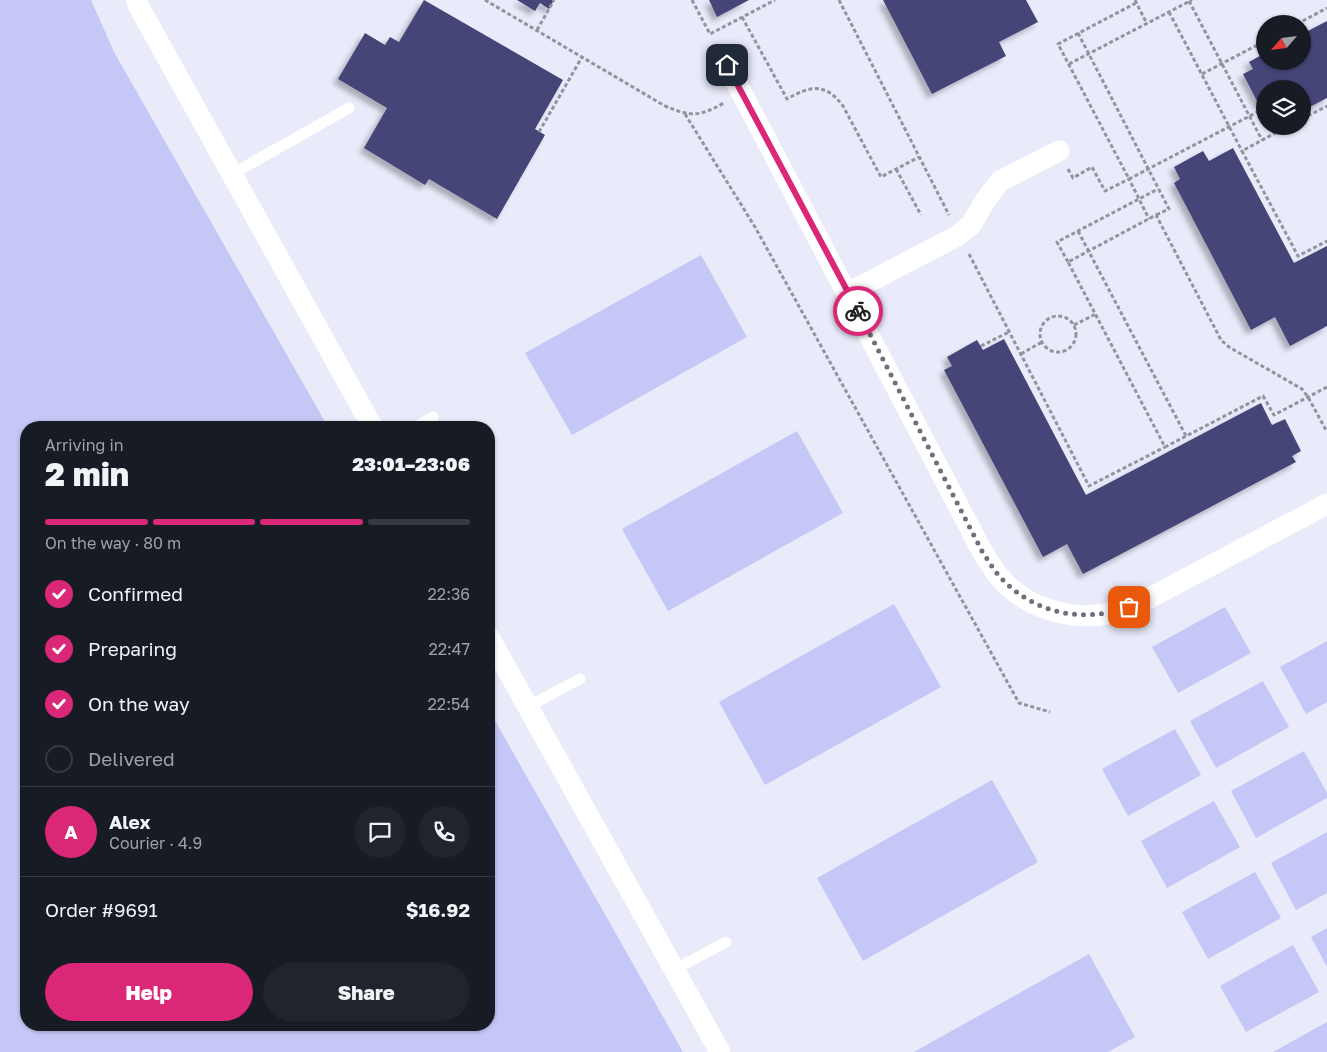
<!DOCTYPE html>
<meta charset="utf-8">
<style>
:root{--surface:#171b24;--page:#20242c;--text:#f1f3f6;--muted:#9ea1a6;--line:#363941;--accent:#db2777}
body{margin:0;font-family:"Golos Text",sans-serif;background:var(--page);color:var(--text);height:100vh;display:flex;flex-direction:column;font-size:19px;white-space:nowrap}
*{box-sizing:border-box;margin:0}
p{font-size:16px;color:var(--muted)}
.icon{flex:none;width:28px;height:28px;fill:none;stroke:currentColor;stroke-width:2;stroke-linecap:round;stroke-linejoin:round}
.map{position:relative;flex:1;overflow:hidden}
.panel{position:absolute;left:20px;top:421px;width:475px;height:610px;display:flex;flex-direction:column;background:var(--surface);border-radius:20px;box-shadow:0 1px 4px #0004}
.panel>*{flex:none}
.needle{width:32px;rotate:242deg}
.controls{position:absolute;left:1256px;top:15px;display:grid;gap:10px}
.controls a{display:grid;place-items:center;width:55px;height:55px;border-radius:50%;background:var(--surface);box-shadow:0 1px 4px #0004;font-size:25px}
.pin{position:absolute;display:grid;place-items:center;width:42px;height:42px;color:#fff;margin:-21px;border-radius:10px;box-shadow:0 2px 8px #0006}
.courier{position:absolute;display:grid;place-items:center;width:50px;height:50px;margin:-25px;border:4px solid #db2777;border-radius:50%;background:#fff;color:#222;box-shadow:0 1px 6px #0007}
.overview em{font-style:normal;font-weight:800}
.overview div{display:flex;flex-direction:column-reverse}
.overview{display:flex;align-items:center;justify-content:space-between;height:85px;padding:0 25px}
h1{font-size:32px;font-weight:800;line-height:38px}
.bar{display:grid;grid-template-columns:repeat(4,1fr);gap:8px 5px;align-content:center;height:60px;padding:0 25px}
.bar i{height:6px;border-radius:4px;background:var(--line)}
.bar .active{background:var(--accent)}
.bar p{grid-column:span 4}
.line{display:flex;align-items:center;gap:12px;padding:0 25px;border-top:1px solid var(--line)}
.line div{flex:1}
.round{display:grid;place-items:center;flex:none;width:52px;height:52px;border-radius:26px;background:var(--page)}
ol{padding:0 25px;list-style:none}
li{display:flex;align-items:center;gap:15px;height:55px}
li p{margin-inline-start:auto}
li .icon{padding:5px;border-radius:50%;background:var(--accent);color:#fff;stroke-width:4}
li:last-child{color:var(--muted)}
li i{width:28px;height:28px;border:2px solid var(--line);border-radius:50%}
.cta{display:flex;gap:10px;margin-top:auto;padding:10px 25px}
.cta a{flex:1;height:58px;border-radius:30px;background:var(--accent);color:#fff;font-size:20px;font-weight:800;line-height:58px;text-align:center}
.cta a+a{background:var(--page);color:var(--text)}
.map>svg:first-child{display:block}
.green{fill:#c5c8f7}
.building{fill:#444478;filter:url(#shadow)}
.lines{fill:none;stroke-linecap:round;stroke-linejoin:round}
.path{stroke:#9394a1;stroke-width:3;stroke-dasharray:4 2.5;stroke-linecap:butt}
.service{stroke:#fff;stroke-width:11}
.minor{stroke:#fff;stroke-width:21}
.done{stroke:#6f707c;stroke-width:5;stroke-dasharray:0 9}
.route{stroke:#db2777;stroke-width:6}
</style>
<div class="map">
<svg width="1327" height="1052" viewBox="0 0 1327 1052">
<defs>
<filter id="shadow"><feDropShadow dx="-4.5" dy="4.5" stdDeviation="2.5" flood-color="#0004"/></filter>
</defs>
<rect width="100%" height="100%" fill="#e9eafa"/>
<!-- green -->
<g class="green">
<polygon points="0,0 91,0 114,52 328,427 26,428 26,1025 489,1025 489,710 683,1052 0,1052"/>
<polygon points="701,255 747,337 572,435 525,353"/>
<polygon points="797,431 843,513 668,611 622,529"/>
<polygon points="894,604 941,687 765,785 719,702"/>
<polygon points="1225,607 1251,653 1178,693 1152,647"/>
<polygon points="1327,641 1327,702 1306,714 1280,667"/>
<polygon points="1263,681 1289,727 1216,768 1190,721"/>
<polygon points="1175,729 1201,775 1128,816 1102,769"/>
<polygon points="1304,751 1327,793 1327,798 1256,838 1231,791"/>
<polygon points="992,780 1038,862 863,961 817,878"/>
<polygon points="1214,801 1240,847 1167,888 1141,841"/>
<polygon points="1327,832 1327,893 1296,910 1271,863"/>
<polygon points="1255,872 1281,918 1208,959 1182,912"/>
<polygon points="1327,928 1327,967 1311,937"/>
<polygon points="1293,945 1319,992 1246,1032 1220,986"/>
<polygon points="1089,954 1135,1037 1108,1052 914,1052"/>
<polygon points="1327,1022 1327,1052 1273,1052"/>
</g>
<!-- building -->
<g class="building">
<polygon points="424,0 563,80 535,129 545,135 497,219 429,179 425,185 364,148 387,108 338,79 365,33 385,45 390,37 399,42"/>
<polygon points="517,0 554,0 549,9 540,3 535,11"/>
<polygon points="709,0 749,0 717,17"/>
<polygon points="883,0 1026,0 1038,22 999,42 1006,56 932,94"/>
<polygon points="1327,21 1327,98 1302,111 1302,89 1265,89 1265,102 1259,105 1243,74 1253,69 1249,62 1265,53 1265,61 1302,61 1302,34"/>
<polygon points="1233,148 1294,263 1327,246 1327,326 1290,346 1275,317 1251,330 1174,183 1180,179 1174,167 1203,151 1209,161"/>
<polygon points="1004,339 1086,495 1261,403 1272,425 1285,419 1301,451 1292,456 1296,462 1083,574 1067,544 1043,557 944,370 952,366 947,357 977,340 983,350"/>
</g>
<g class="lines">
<!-- path -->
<g class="path">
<path d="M485,0L665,106C692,117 698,117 724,103"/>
<polyline points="692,0 710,34 775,0"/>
<polyline points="839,0 949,215"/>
<polyline points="1135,0 1147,24"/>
<polyline points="1189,1 1262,140"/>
<polyline points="1136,3 1058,44 1129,179 1265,108"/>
<polyline points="1169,12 1242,151"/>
<path d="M742,17L787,99C810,86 825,82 843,106L881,177L919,157"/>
<polyline points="1297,24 1327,8"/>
<polyline points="537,30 554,0"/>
<polyline points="1078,33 1169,209 1156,215"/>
<polyline points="1069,64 1192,0"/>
<polyline points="1202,74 1265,41"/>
<polyline points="685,114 755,227 1019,703 1050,712"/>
<polyline points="1302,119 1327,106"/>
<polyline points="1288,126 1242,151 1298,256 1327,241"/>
<polyline points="539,132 582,57"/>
<polyline points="896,169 921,215"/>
<polyline points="1068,169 1073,178 1092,167 1105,191 1129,179 1149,219"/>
<polyline points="1078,231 1186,436"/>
<polyline points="969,254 1089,486 1165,447"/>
<polyline points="1068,262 1057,242 1158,189"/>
<circle cx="1058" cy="334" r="18"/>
<polyline points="1074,325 1096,314"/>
<polyline points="981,346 1009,332"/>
<polyline points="1021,354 1042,342"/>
<polyline points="1327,387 1274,415 1263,396 1165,447 1068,262 1156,215 1221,340 1229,347 1302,389 1308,397 1327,432"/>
</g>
<!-- service -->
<g class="service">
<polyline points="232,174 349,108"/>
<polyline points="414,428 433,417"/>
<polyline points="527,707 580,679"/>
<polyline points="674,970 726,942"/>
</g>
<!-- minor -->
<g class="minor">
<polyline points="137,0 139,7 373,428"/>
<path d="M727,65L982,551C987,559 992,567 997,574C1024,609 1074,623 1116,612C1125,609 1134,605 1142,602L1327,504"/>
<polyline points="848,293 957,236 971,225 985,201 1000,181 1059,151"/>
<polyline points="489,637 720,1052"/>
</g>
</g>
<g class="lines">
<!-- done -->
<path class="done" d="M858,311L982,551C988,560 993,569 1000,577C1033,613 1082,624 1129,607"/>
<!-- route -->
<polyline class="route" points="727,65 858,311"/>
</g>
</svg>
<div class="controls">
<a><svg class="needle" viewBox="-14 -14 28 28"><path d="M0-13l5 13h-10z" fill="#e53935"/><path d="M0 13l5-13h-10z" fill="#9ea1a6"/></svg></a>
<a><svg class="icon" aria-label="layers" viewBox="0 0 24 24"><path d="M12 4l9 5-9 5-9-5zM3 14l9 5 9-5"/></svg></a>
</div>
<div class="pin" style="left:1129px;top:607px;background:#ea580c"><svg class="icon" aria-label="bag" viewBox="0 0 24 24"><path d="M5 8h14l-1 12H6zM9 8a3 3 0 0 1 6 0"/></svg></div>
<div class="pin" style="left:727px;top:65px;background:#1f2937"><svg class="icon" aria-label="home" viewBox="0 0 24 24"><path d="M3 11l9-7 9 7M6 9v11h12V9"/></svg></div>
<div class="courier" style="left:858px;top:311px"><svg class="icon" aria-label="bike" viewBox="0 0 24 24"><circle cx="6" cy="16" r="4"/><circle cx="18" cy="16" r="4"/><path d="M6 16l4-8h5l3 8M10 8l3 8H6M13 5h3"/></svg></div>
<section class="panel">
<div class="overview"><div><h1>2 min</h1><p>Arriving in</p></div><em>23:01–23:06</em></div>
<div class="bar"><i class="active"></i><i class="active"></i><i class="active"></i><i></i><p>On the way · 80 m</p></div>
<ol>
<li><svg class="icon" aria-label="check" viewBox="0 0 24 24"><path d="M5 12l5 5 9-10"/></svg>Confirmed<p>22:36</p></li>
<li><svg class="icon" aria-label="check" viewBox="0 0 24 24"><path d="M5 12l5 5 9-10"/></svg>Preparing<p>22:47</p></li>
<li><svg class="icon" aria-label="check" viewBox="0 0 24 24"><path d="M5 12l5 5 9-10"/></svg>On the way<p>22:54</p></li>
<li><i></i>Delivered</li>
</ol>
<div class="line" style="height:90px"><b class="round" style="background:var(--accent);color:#fff">A</b><div><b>Alex</b><p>Courier · 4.9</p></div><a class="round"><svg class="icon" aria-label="chat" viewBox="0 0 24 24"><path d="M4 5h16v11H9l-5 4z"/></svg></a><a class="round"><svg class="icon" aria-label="phone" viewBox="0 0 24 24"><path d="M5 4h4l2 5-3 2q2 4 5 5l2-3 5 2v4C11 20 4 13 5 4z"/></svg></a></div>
<div class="line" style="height:65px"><div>Order #9691</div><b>$16.92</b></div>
<div class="cta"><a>Help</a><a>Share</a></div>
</section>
</div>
